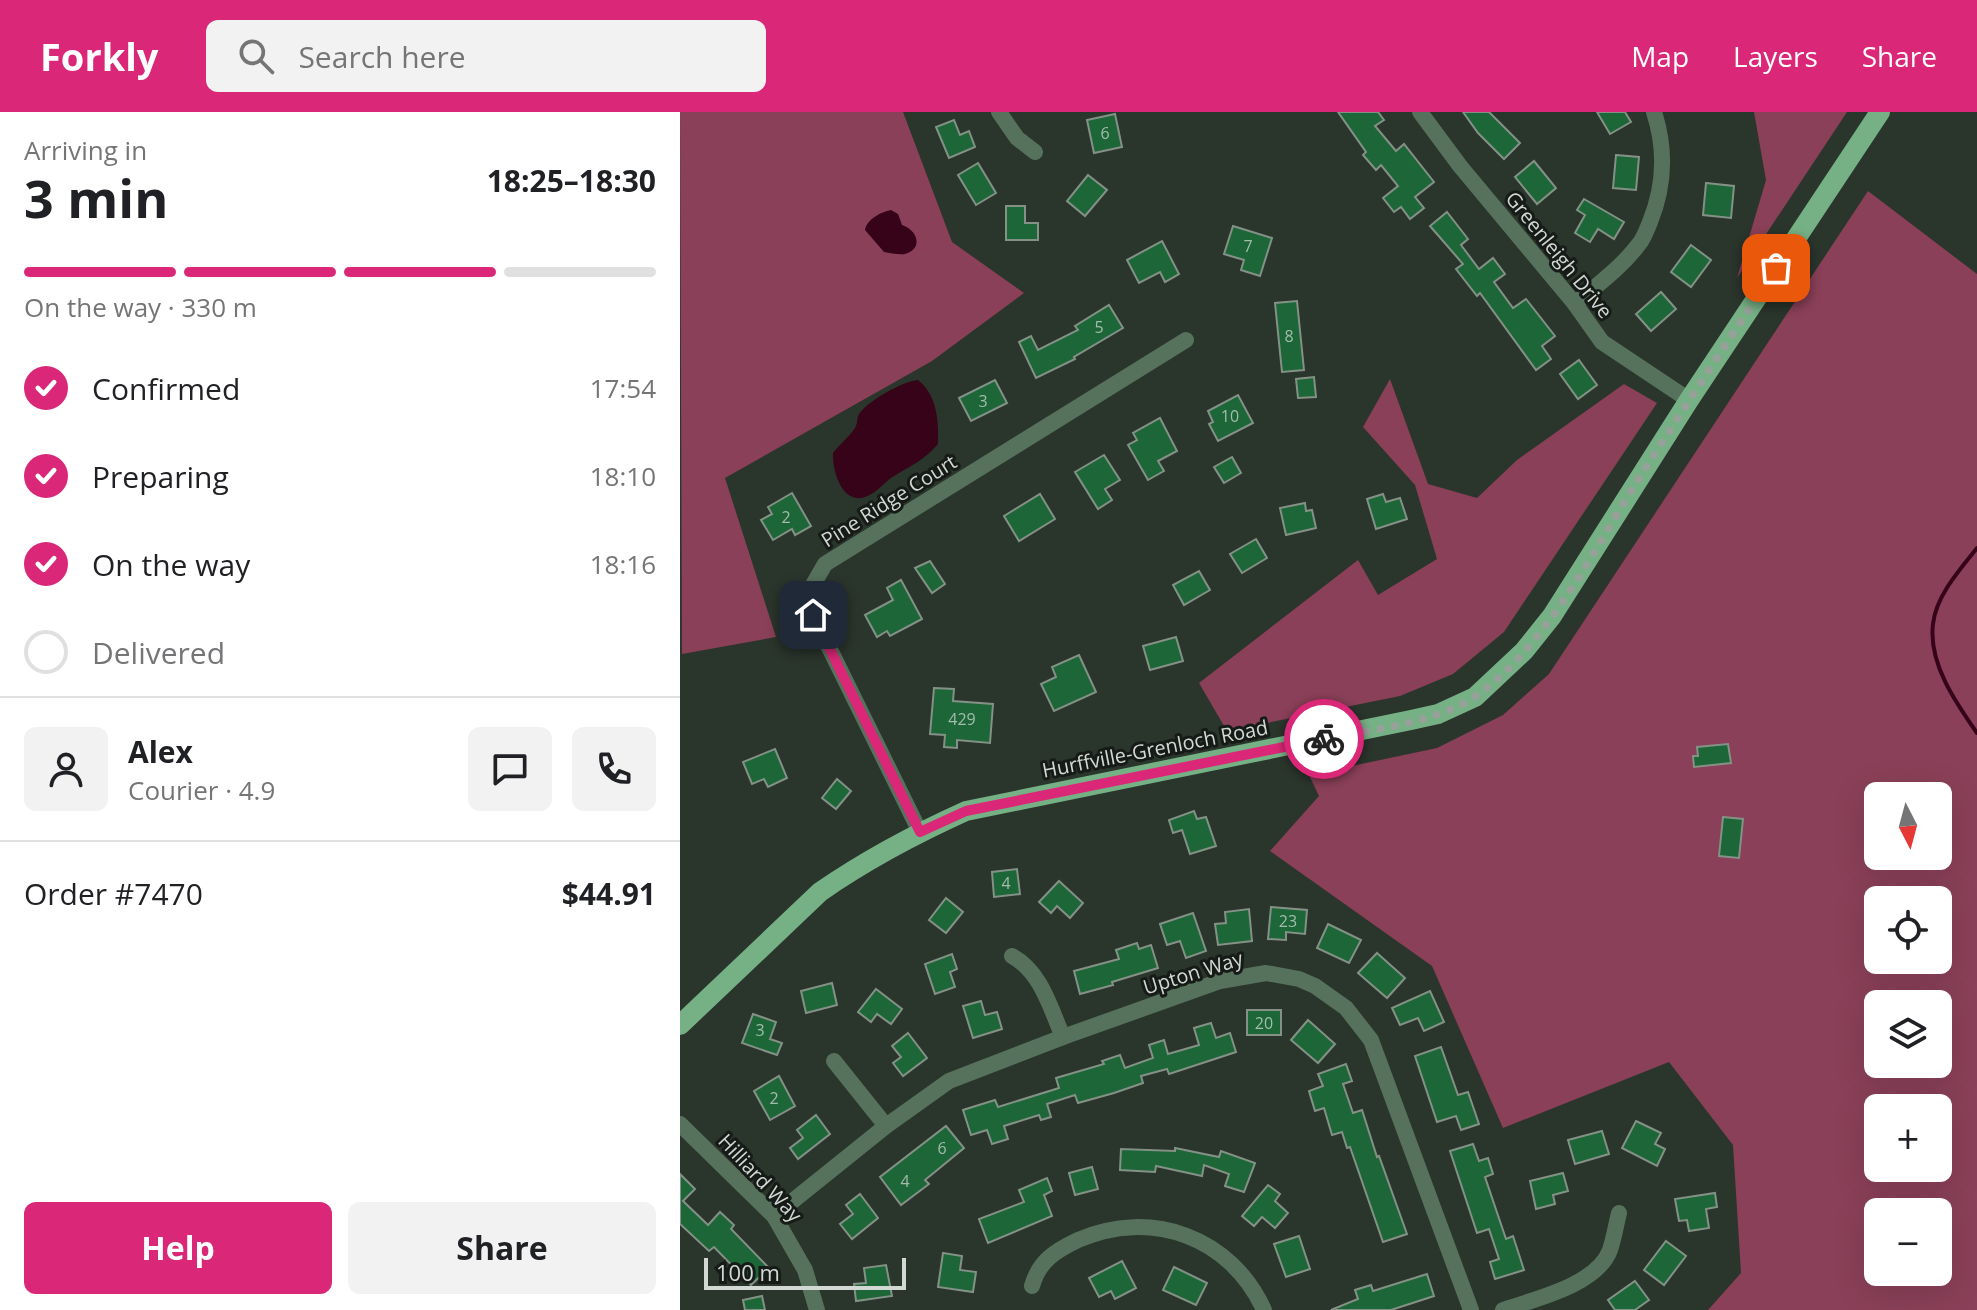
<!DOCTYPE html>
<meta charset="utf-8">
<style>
:root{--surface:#fff;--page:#f2f2f2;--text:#202124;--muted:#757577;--line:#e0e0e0;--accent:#db2777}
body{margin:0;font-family:"Open Sans",sans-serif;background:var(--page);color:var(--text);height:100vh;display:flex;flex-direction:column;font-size:30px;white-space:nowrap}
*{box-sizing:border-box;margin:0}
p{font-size:26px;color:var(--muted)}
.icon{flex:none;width:44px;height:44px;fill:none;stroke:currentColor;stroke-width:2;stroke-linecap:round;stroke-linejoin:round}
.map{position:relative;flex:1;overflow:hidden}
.sheet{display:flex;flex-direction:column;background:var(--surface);width:680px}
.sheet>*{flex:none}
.needle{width:52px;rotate:174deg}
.buttons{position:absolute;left:1184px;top:670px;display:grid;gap:16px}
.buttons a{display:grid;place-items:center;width:88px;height:88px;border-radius:12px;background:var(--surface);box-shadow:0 8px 32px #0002;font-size:40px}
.scale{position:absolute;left:24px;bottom:20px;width:202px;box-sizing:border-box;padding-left:8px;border:4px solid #d2d9d4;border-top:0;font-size:22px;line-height:28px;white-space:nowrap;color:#d2d9d4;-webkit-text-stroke:6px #161b17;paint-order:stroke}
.pin{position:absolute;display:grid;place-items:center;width:68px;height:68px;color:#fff;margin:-34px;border-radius:16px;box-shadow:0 4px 12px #0006}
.courier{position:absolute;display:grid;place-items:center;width:80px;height:80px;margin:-40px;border:6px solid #db2777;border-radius:50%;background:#fff;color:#222;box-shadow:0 2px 10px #0007}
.head em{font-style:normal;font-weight:700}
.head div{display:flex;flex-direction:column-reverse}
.head{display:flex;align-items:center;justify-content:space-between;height:136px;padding:0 24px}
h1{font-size:52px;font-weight:700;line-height:60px}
.bar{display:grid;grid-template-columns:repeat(4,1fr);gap:12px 8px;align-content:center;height:96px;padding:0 24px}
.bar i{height:10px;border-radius:6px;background:var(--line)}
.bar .current{background:var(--accent)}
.bar p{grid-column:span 4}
.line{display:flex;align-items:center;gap:20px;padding:0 24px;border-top:2px solid var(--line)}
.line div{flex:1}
.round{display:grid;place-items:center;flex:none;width:84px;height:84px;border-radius:12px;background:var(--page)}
ol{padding:0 24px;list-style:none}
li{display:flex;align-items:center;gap:24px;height:88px}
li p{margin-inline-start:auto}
li .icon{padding:8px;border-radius:50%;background:var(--accent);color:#fff;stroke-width:4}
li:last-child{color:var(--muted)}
li i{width:44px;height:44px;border:4px solid var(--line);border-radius:50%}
.button{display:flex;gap:16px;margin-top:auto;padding:16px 24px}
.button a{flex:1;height:92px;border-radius:12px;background:var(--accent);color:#fff;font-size:32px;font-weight:700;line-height:92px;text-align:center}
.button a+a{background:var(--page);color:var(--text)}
header{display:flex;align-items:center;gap:48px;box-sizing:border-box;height:112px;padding:0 40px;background:var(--accent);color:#fff}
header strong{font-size:38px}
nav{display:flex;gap:44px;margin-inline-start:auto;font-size:28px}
.search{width:560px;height:72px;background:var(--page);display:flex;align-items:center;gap:20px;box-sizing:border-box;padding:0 28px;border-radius:12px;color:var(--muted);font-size:30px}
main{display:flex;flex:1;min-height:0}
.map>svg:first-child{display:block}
.forest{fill:#8a4058;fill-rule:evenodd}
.water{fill:#370319}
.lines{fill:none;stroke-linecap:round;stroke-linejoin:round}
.stream{stroke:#370319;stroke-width:4}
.building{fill:#1c6637;stroke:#849186;stroke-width:2}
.minor{stroke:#56725c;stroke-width:16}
.major{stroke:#76b185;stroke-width:20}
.done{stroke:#97a099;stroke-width:8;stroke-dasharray:0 14.4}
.route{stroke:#db2777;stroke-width:10}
.labels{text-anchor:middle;stroke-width:6;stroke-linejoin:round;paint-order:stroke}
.number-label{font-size:16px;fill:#a4bcad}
.street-label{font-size:20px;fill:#d2d9d4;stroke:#161b17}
</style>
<header>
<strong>Forkly</strong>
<div class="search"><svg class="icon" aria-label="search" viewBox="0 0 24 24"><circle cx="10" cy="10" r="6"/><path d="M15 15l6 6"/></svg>Search here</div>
<nav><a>Map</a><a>Layers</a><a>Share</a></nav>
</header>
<main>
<section class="sheet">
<div class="head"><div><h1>3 min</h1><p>Arriving in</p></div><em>18:25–18:30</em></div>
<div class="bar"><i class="current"></i><i class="current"></i><i class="current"></i><i></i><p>On the way · 330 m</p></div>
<ol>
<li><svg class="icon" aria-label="check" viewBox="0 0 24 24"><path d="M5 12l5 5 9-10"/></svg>Confirmed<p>17:54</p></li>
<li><svg class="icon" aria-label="check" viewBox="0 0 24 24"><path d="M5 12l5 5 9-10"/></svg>Preparing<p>18:10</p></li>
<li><svg class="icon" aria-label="check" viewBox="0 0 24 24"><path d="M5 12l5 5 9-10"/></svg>On the way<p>18:16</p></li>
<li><i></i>Delivered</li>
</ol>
<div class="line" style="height:144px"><a class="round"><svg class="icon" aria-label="person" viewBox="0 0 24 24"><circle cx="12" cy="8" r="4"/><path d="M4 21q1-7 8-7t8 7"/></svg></a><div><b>Alex</b><p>Courier · 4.9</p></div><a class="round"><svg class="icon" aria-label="chat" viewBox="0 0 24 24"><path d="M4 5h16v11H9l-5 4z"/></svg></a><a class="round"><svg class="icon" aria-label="phone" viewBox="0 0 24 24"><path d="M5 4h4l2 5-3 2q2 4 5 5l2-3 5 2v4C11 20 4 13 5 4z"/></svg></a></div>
<div class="line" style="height:104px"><div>Order #7470</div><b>$44.91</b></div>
<div class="button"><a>Help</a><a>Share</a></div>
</section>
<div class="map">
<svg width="1297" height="1198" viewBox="0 0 1297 1198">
<rect width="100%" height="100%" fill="#2a352c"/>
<!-- forest -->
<g class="forest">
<polygon points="0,0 223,0 272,130 344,181 252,249 45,366 96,525 2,542"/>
<polygon points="1074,0 1167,0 1057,166 1086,68"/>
<path d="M1188,79L1297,162V1198H1028L1061,1161L1053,1033L989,950L823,1016L752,854L590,739L639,684L629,663L757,636L823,603L869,562ZM1198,684H1258V744H1198ZM1198,788H1258V848H1198ZM1198,892H1258V952H1198ZM1198,996H1258V1056H1198ZM1198,1100H1258V1160H1198Z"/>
<polygon points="710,267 748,372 797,386 837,348 944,272 977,291 824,520 773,562 720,584 547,619 519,571 678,448 698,483 757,447 735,373 683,315"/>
</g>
<!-- water -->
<g class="water">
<path d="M211,98L218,102L222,113C236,117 245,136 225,142C219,143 210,141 204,140L185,118C187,107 201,100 211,98Z"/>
<path d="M238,268C257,283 259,309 258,332C245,348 228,355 211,366C203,372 195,382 185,385C162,393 152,358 153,341C160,332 169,325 175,316C177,313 177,308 178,304C185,290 223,269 238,268Z"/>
</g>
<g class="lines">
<!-- stream -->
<path class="stream" d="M1297,436C1280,457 1256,484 1253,512C1248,551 1276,591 1297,621"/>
</g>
<!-- building -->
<g class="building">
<polygon points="658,0 698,0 704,8 695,14 716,39 724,32 754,70 735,85 744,96 730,107 721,95 714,100 703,86 718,74 701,53 696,58 683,43 686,40"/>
<polygon points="783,0 809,0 840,31 824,47 798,21"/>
<polygon points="917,0 945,0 951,10 930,22"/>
<polygon points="435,2 442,35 414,41 407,8"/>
<polygon points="274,8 280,23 289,19 295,35 269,46 256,15"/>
<polygon points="936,43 959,45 956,78 933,76"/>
<polygon points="854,49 876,76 857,92 835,65"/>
<polygon points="298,51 316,81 296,93 278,63"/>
<polygon points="408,63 427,78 405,104 387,89"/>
<polygon points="1026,71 1054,74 1051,106 1023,103"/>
<polygon points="904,87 944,110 934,127 918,117 910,130 895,121 905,103 897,98"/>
<polygon points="326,94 345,94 345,111 358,111 358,128 326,128"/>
<polygon points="767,100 788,127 781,133 799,157 813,146 825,162 814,170 833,196 846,187 875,224 862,234 871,247 856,258 800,181 797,184 776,157 783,152 750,114"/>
<polygon points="553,114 592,126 580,164 561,158 564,148 544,142"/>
<polygon points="482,129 499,162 485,170 480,160 459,171 447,148"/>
<polygon points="1011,133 1031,148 1011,175 991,160"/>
<polygon points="981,180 996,197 971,219 956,202"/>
<polygon points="617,189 624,258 602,260 595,191"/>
<polygon points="429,193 443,216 394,245 395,247 356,266 339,230 351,224 358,238 398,218 395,214"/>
<polygon points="899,248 917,273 898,287 880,262"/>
<polygon points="634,265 636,285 618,286 616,267"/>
<polygon points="315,268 327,291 291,309 279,286"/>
<polygon points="558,283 573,311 538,329 529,312 533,310 528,299"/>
<polygon points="480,306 497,339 478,349 484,359 468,368 448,333 457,328 453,321"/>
<polygon points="424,343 440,368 425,377 432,388 418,397 395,360"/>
<polygon points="552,345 561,361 544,371 534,355"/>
<polygon points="112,381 131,414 115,423 112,417 93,428 81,408 92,402 88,395"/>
<polygon points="360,382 375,407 339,429 324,404"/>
<polygon points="703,382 706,390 720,386 727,407 696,417 687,387"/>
<polygon points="625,391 626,399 632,398 636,416 606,423 600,396"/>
<polygon points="576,427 587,446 562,461 550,442"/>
<polygon points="250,449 265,472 252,481 235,456"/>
<polygon points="519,459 530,478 504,493 493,473"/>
<polygon points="221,468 242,507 210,524 207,519 197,525 185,503 213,488 207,476"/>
<polygon points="496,525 503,549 470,558 463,534"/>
<polygon points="399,543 416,580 374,599 361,572 376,565 372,555"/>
<polygon points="254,576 274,577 273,589 313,592 310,631 277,628 277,636 264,635 265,623 250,622"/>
<polygon points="1048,632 1051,651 1014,655 1013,644 1018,644 1017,635"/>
<polygon points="95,637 107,666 88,675 84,667 72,672 63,650"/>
<polygon points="157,667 171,679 156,697 142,686"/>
<polygon points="514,699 517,707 526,705 536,734 510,742 502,718 493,721 489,708"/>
<polygon points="1043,705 1063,707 1059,746 1039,744"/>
<polygon points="337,757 340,782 314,785 312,760"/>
<polygon points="379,769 403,791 390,806 377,794 371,801 359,790"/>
<polygon points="266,786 283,800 266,821 249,808"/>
<polygon points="591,795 627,798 625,822 606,820 606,828 588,827"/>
<polygon points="569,797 572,829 538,833 535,812 546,811 545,800"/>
<polygon points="513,801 526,839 506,846 500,829 487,833 480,812"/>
<polygon points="648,812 681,828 669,851 637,836"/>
<polygon points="457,831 459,837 471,833 478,856 432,870 433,873 400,882 394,859 439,847 436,838"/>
<polygon points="697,841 725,866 707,886 678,861"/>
<polygon points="272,842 277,857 270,860 275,875 255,882 245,852"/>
<polygon points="152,871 157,893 126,901 121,879"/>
<polygon points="196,877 222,897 211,912 197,902 191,910 178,900"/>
<polygon points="750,879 764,910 744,919 738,906 720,913 712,896"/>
<polygon points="301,889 305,903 317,900 322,917 293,926 283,894"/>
<rect x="567" y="898" width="34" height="25"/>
<polygon points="73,902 96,910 90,927 102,931 97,943 62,931"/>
<polygon points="628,908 655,932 638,951 611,928"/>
<polygon points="531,911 536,926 550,921 556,940 489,962 487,957 461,964 463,971 434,981 398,991 395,983 367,992 371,1005 361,1008 359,1003 324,1014 328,1027 312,1032 307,1018 291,1023 283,998 315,988 318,995 379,976 376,966 424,952 422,949 440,943 445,956 473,946 469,933 484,928 488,942 519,933 514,916"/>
<polygon points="228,921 247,946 223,964 213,951 221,945 212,934"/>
<polygon points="761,935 778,983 788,980 799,1012 781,1018 776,1004 757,1010 735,944"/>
<polygon points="666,952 672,969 663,972 673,1001 682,998 697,1045 699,1044 727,1122 703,1130 670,1035 667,1036 662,1020 652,1023 644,996 635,999 629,979 643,974 638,962"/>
<polygon points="99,964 115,994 90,1008 74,979"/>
<polygon points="136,1003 150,1022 118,1047 110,1036 123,1026 117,1018"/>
<polygon points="956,1009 981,1021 975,1032 985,1037 977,1054 942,1036"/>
<polygon points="266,1014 284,1036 245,1068 249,1072 221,1093 200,1065"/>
<polygon points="922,1019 929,1042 895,1052 888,1028"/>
<polygon points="793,1032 799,1049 808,1046 813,1062 805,1065 826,1127 833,1124 844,1158 815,1167 810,1150 819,1147 809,1117 797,1121 770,1039"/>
<polygon points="495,1036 539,1045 541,1039 575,1051 564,1080 545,1074 549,1062 524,1053 522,1064 476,1054 475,1060 440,1058 441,1037 495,1039"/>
<polygon points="412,1055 418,1077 395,1083 389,1061"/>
<polygon points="883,1061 888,1079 873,1083 875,1092 856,1097 850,1069"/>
<polygon points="0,1062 15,1077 3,1089 28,1113 40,1100 54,1113 51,1117 89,1156 71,1173 34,1135 29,1139 0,1112"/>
<polygon points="367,1066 372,1079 364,1083 372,1104 308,1131 299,1107 344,1090 339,1078"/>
<polygon points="588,1073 600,1082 595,1089 608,1101 595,1116 582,1105 574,1114 562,1104"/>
<polygon points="1035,1081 1037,1095 1026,1097 1029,1116 1009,1119 1007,1108 999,1109 995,1087"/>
<polygon points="180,1082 198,1106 172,1127 160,1112 173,1102 166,1093"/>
<polygon points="619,1124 630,1157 606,1165 594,1132"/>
<polygon points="986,1129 1006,1144 984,1173 964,1158"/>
<polygon points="263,1141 282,1144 280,1158 296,1160 293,1180 258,1175"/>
<polygon points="442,1149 456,1176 435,1187 431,1179 419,1185 409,1166"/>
<polygon points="206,1153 212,1184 176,1189 174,1172 186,1171 184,1156"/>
<polygon points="494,1155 527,1171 516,1193 483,1178"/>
<polygon points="747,1162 754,1184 711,1198 651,1198 678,1187 675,1178 691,1173 693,1179"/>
<polygon points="955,1169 969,1188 955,1198 935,1198 928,1188"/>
<polygon points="82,1184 85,1198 65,1198 63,1188"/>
</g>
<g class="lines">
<!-- minor -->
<g class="minor">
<polyline points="319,0 337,26 355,40"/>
<polyline points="740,0 780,54 895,192 922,230 1009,288"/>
<path d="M895,192C917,173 942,155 959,132C964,126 967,117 970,110C985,73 986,37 974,0"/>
<polyline points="240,720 133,503 130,478 145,452 506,228"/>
<path d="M332,844C361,860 370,895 383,925"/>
<polyline points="154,949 206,1014"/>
<polyline points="0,1012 94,1104 125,1158 137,1198"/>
<polyline points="94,1104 206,1014 269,969 383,925 540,869 586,861 619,867 635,874 666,896 691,928 791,1198"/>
<path d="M352,1174C359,1149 375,1139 398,1128C471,1096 551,1125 584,1198"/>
<path d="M823,1198C855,1187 917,1173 930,1138C934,1126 936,1113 939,1101"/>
</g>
<!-- major -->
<path class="major" d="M0,913L140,780C186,748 235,722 286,699L731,608L758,602L795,585L844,539L872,504L1009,288L1200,0"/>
</g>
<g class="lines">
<!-- done -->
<path class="done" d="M644,627C689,618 757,611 796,584C864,537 913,440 956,371C1002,299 1049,228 1096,156"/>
<!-- route -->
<polyline class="route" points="133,503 240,720 286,699 644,627"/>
</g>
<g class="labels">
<!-- number labels -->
<g class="number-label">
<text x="425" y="27">6</text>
<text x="568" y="140">7</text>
<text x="419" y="221">5</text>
<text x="609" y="230">8</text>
<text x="303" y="295">3</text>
<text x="550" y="310">10</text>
<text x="106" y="411">2</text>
<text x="282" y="613">429</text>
<text x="326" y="777">4</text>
<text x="608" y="815">23</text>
<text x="584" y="917">20</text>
<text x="80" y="924">3</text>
<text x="94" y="992">2</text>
<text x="262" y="1042">6</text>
<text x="225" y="1075">4</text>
</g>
<!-- street labels -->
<g class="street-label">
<text transform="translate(879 143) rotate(51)" y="7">Greenleigh Drive</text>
<text transform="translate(209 389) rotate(-32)" y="7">Pine Ridge Court</text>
<text transform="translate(475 637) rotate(-11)" y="7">Hurffville-Grenloch Road</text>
<text transform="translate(513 861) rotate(-17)" y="7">Upton Way</text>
<text transform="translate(80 1066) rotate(47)" y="7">Hilliard Way</text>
</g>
</g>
</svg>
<div class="buttons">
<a><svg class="needle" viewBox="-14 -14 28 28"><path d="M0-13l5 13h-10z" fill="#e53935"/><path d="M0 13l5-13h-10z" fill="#757577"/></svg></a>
<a><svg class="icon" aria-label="locate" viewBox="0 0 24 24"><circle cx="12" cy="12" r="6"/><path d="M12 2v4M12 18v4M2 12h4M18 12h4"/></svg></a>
<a><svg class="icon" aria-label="layers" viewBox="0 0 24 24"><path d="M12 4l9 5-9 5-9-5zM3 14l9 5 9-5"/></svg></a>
<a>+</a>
<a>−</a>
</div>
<div class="scale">100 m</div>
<div class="pin" style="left:1096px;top:156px;background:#ea580c"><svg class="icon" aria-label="bag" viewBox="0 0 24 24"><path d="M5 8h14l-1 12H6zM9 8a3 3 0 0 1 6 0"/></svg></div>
<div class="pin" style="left:133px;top:503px;background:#1f2937"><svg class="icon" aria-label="home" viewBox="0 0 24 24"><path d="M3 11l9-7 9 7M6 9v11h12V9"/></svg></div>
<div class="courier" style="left:644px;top:627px"><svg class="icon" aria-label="bike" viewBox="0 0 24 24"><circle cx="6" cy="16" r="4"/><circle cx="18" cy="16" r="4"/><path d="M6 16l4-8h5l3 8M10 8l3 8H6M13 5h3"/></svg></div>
</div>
</main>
